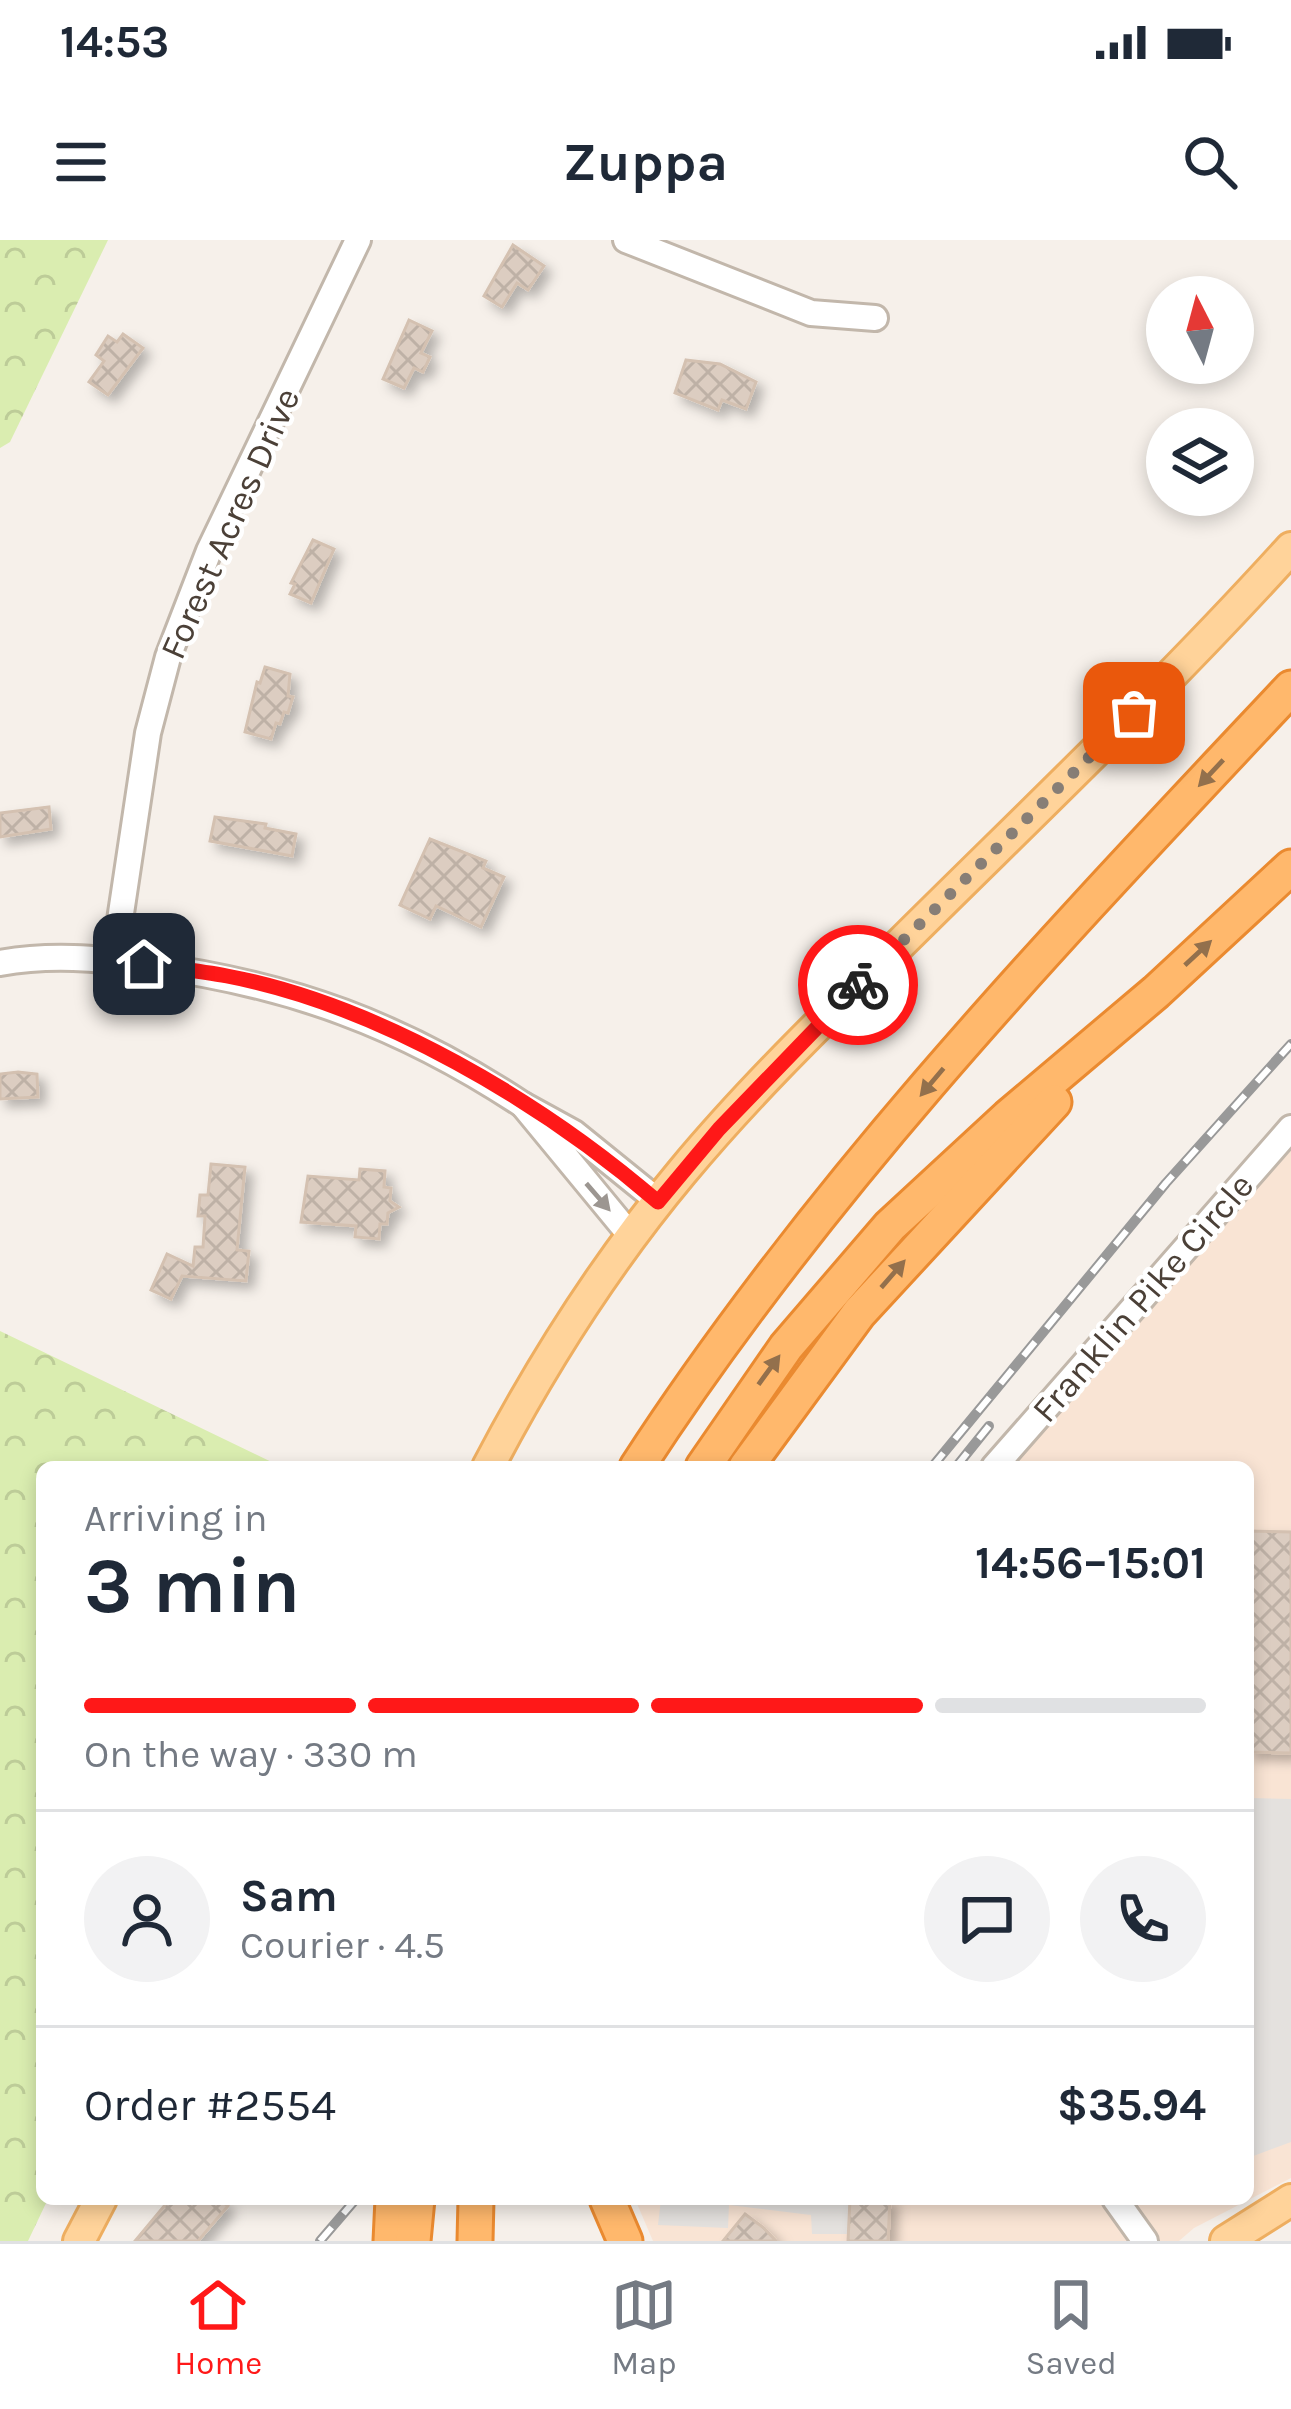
<!DOCTYPE html>
<meta charset="utf-8">
<style>
:root{--surface:#fff;--page:#f2f2f3;--text:#1f2937;--muted:#747a83;--line:#e0e1e3;--accent:#ff1818}
body{margin:0;font-family:Karla,sans-serif;background:var(--page);color:var(--text);height:100vh;display:flex;flex-direction:column;font-size:45px;white-space:nowrap}
*{box-sizing:border-box;margin:0}
p{font-size:39px;color:var(--muted)}
.icon{flex:none;width:66px;height:66px;fill:none;stroke:currentColor;stroke-width:2;stroke-linecap:round;stroke-linejoin:round}
.map{position:relative;flex:1;overflow:hidden}
.sheet{position:absolute;left:36px;top:1221px;width:1218px;height:744px;display:flex;flex-direction:column;background:var(--surface);border-radius:18px;box-shadow:0 6px 18px #0003}
.sheet>*{flex:none}
.needle{width:78px;rotate:354deg}
.tools{position:absolute;left:1146px;top:36px;display:grid;gap:24px}
.tools a{display:grid;place-items:center;width:108px;height:108px;border-radius:50%;background:var(--surface);box-shadow:0 6px 18px #0003;font-size:60px}
.pin{position:absolute;display:grid;place-items:center;width:102px;height:102px;color:#fff;margin:-51px;border-radius:24px;box-shadow:0 6px 18px #0006}
.courier{position:absolute;display:grid;place-items:center;width:120px;height:120px;margin:-60px;border:9px solid #ff1818;border-radius:50%;background:#fff;color:#222;box-shadow:0 3px 15px #0007}
.summary em{font-style:normal;font-weight:700}
.summary div{display:flex;flex-direction:column-reverse}
.summary{display:flex;align-items:center;justify-content:space-between;height:204px;padding:0 48px}
h1{font-size:78px;font-weight:700;line-height:90px}
.bar{display:grid;grid-template-columns:repeat(4,1fr);gap:18px 12px;align-content:center;height:144px;padding:0 48px}
.bar i{height:15px;border-radius:9px;background:var(--line)}
.bar .current{background:var(--accent)}
.bar p{grid-column:span 4}
.line{display:flex;align-items:center;gap:30px;padding:0 48px;border-top:3px solid var(--line)}
.line div{flex:1}
.round{display:grid;place-items:center;flex:none;width:126px;height:126px;border-radius:63px;background:var(--page)}
.status{display:flex;justify-content:space-between;align-items:center;height:84px;padding:0 60px;background:var(--surface);direction:ltr}
.status svg{height:33px;fill:currentColor}
header{display:flex;justify-content:space-between;align-items:center;height:156px;padding:0 48px;background:var(--surface);font-size:54px;font-weight:700}
.tabs{display:flex;justify-content:space-around;align-items:center;height:168px;border-top:3px solid var(--line);background:var(--surface);font-size:33px;color:var(--muted)}
.tabs a{display:grid;justify-items:center;gap:6px}
.tabs .current{color:var(--accent)}
.map>svg:first-child{display:block}
.commercial{fill:#f9e4d4}
.forest{fill:url(#forest-crowns)}
.parking{fill:#e4e1de}
.building{fill:url(#building-cross-hatch);stroke:#d4c1b1;stroke-width:3;filter:url(#shadow)}
.lines{fill:none;stroke-linecap:round;stroke-linejoin:round}
.minor-casing{stroke:#c2b7ab;stroke-width:30}
.major-casing{stroke:#eeae60;stroke-width:36}
.highway-casing{stroke:#ea8a30;stroke-width:39}
.minor{stroke:#fff;stroke-width:24}
.major{stroke:#ffd39a;stroke-width:30}
.highway{stroke:#ffb86c;stroke-width:33}
.rail-casing{stroke:#999;stroke-width:10}
.rail{stroke:#fff;stroke-width:6;stroke-dasharray:18;stroke-linecap:butt}
.oneway{fill:#93704c}
.oneway2{fill:#9c9691}
.done{stroke:#877e76;stroke-width:12;stroke-dasharray:0 21.6}
.route{stroke:#ff1818;stroke-width:15}
.labels{text-anchor:middle;stroke-width:9;stroke-linejoin:round;paint-order:stroke}
.street-label{font-size:36px;fill:#4b4037;stroke:#fff}
</style>
<div class="status"><b>14:53</b><svg viewBox="0 0 49 12"><path d="M0 12V9h3v3zM5 12V6h3v6zM10 12V3h3v9zM15 12V0h3v12zM26 1h20v11H26zM47 4h2v5h-2z"/></svg></div>
<header><svg class="icon" aria-label="menu" viewBox="0 0 24 24"><path d="M4 6h16M4 12h16M4 18h16"/></svg>Zuppa<svg class="icon" aria-label="search" viewBox="0 0 24 24"><circle cx="10" cy="10" r="6"/><path d="M15 15l6 6"/></svg></header>
<div class="map">
<svg width="1291" height="2001" viewBox="0 0 1291 2001">
<defs>
<pattern id="forest-crowns" width="20" height="18" patternUnits="userSpaceOnUse" patternTransform="scale(3)"><rect width="20" height="18" fill="#daedb0"/><path d="M2 6a3 3 0 1 1 6 0M12 15a3 3 0 1 1 6 0" fill="none" stroke="#bdcc98"/></pattern>
<pattern id="building-cross-hatch" width="8" height="8" patternUnits="userSpaceOnUse" patternTransform="scale(3)"><rect width="8" height="8" fill="#dccdc1"/><path d="M0 0l8 8M0 8l8-8" fill="none" stroke="#beb1a6"/></pattern>
<filter id="shadow"><feDropShadow dx="7" dy="7" stdDeviation="6" flood-color="#0004"/></filter>
</defs>
<rect width="100%" height="100%" fill="#f6f0ea"/>
<!-- commercial -->
<polygon class="commercial" points="1291,880 1291,1938 1194,1988 1179,2001 653,2001 635,1959 1248,1959 1248,1227 998,1227"/>
<!-- forest -->
<g class="forest">
<polygon points="0,0 108,0 10,202 0,208"/>
<polygon points="0,1091 282,1227 42,1227 42,1959 48,1959 28,2001 0,2001"/>
</g>
<!-- parking -->
<g class="parking">
<polygon points="1248,1558 1291,1559 1291,1902 1248,1918"/>
<polygon points="661,1959 849,1959 848,1994 812,1994 811,1975 729,1965 728,1988 658,1985"/>
</g>
<!-- building -->
<g class="building">
<polygon points="513,5 544,26 528,50 517,43 502,67 484,56"/>
<polygon points="409,80 432,91 421,113 430,117 423,132 414,128 404,148 383,139"/>
<polygon points="123,94 143,108 108,155 89,142 104,121 96,115 108,96 117,102"/>
<polygon points="686,120 720,124 756,142 746,169 722,160 718,170 675,153"/>
<polygon points="313,300 334,309 311,363 290,354 295,344 291,343"/>
<polygon points="265,427 290,434 288,456 293,457 288,473 284,472 280,484 276,483 271,499 245,492 257,442 260,443"/>
<polygon points="49,567 51,589 0,597 0,573"/>
<polygon points="215,577 266,584 265,588 296,594 292,616 210,601"/>
<polygon points="430,599 486,621 483,628 504,637 481,687 436,666 430,679 400,665"/>
<polygon points="18,832 37,834 38,857 0,859 0,834"/>
<polygon points="211,924 245,927 237,1010 249,1011 246,1041 182,1036 171,1059 151,1050 167,1014 193,1026 195,1007 203,1007 205,976 198,976 200,955 208,955"/>
<polygon points="360,929 385,931 384,947 391,948 390,961 399,967 388,973 387,984 380,984 379,999 355,997 356,986 301,982 308,936 359,940"/>
<polygon points="1248,1291 1291,1292 1291,1513 1248,1512"/>
<polygon points="170,1959 219,1959 228,1966 198,2001 135,2001"/>
<polygon points="850,1959 890,1959 888,2001 848,2001"/>
<polygon points="745,1974 764,1988 776,2001 723,2001"/>
</g>
<g class="lines">
<!-- minor casing -->
<g class="minor-casing">
<g id="minor">
<polyline points="626,0 811,73 875,78"/>
<polyline points="114,720 148,493 168,417 209,311 358,0"/>
<path d="M0,723C50,714 97,718 147,725C290,744 402,785 523,865"/>
<polyline points="631,996 523,865 574,893 658,961"/>
<polyline points="994,1227 1291,888"/>
<polyline points="1115,1959 1145,2001"/>
</g>
</g>
<!-- major casing -->
<g class="major-casing">
<g id="major">
<path d="M488,1227C543,1122 606,1023 682,932C750,850 826,777 902,702C1033,572 1167,445 1291,308"/>
<polyline points="79,2001 101,1959"/>
<polyline points="1226,2001 1291,1960"/>
</g>
</g>
<!-- highway casing -->
<g class="highway-casing">
<g id="highway">
<path d="M637,1227C822,942 1059,695 1291,448"/>
<polyline points="703,1227 786,1107 890,986 1008,877 1156,752 1291,627"/>
<polyline points="746,1227 859,1073 1054,862"/>
<polyline points="607,1959 625,2001"/>
<polyline points="391,2001 393,1959"/>
<polyline points="413,2001 417,1959"/>
<polyline points="475,2001 476,1959"/>
</g>
</g>
<!-- minor -->
<use href="#minor" class="minor"/>
<!-- major -->
<use href="#major" class="major"/>
<!-- highway -->
<use href="#highway" class="highway"/>
<!-- rail casing -->
<g class="rail-casing">
<g id="rail">
<polyline points="932,1227 1166,943 1291,804"/>
<polyline points="956,1227 989,1186"/>
<polyline points="320,2001 356,1959"/>
</g>
</g>
<!-- rail -->
<use href="#rail" class="rail"/>
</g>
<!-- one-way arrows -->
<defs><path id="oneway-solid" d="M-6-.8H1V-3.2L6.5 0L1 3.2V.8H-6Z" transform="scale(3)"/></defs>
<g class="oneway">
<use href="#oneway-solid" transform="translate(1211 533) rotate(133)"/>
<use href="#oneway-solid" transform="translate(1198 713) rotate(-43)"/>
<use href="#oneway-solid" transform="translate(932 842) rotate(130)"/>
<use href="#oneway-solid" transform="translate(893 1034) rotate(-49)"/>
<use href="#oneway-solid" transform="translate(769 1130) rotate(-54)"/>
</g>
<use class="oneway2" href="#oneway-solid" transform="translate(598 957) rotate(49)"/>
<g class="lines">
<!-- done -->
<polyline class="done" points="858,745 1134,473"/>
<!-- route -->
<path class="route" d="M144,724C171,728 200,731 227,736C379,765 542,862 658,962L719,889L858,745"/>
</g>
<g class="labels">
<!-- street labels -->
<g class="street-label">
<text transform="translate(229 283) rotate(-66)" y="13">Forest Acres Drive</text>
<text transform="translate(1142 1057) rotate(-49)" y="13">Franklin Pike Circle</text>
</g>
</g>
</svg>
<div class="tools">
<a><svg class="needle" viewBox="-14 -14 28 28"><path d="M0-13l5 13h-10z" fill="#e53935"/><path d="M0 13l5-13h-10z" fill="#747a83"/></svg></a>
<a><svg class="icon" aria-label="layers" viewBox="0 0 24 24"><path d="M12 4l9 5-9 5-9-5zM3 14l9 5 9-5"/></svg></a>
</div>
<div class="pin" style="left:1134px;top:473px;background:#ea580c"><svg class="icon" aria-label="bag" viewBox="0 0 24 24"><path d="M5 8h14l-1 12H6zM9 8a3 3 0 0 1 6 0"/></svg></div>
<div class="pin" style="left:144px;top:724px;background:#1f2937"><svg class="icon" aria-label="home" viewBox="0 0 24 24"><path d="M3 11l9-7 9 7M6 9v11h12V9"/></svg></div>
<div class="courier" style="left:858px;top:745px"><svg class="icon" aria-label="bike" viewBox="0 0 24 24"><circle cx="6" cy="16" r="4"/><circle cx="18" cy="16" r="4"/><path d="M6 16l4-8h5l3 8M10 8l3 8H6M13 5h3"/></svg></div>
<section class="sheet">
<div class="summary"><div><h1>3 min</h1><p>Arriving in</p></div><em>14:56–15:01</em></div>
<div class="bar"><i class="current"></i><i class="current"></i><i class="current"></i><i></i><p>On the way · 330 m</p></div>
<div class="line" style="height:216px"><a class="round"><svg class="icon" aria-label="person" viewBox="0 0 24 24"><circle cx="12" cy="8" r="4"/><path d="M4 21q1-7 8-7t8 7"/></svg></a><div><b>Sam</b><p>Courier · 4.5</p></div><a class="round"><svg class="icon" aria-label="chat" viewBox="0 0 24 24"><path d="M4 5h16v11H9l-5 4z"/></svg></a><a class="round"><svg class="icon" aria-label="phone" viewBox="0 0 24 24"><path d="M5 4h4l2 5-3 2q2 4 5 5l2-3 5 2v4C11 20 4 13 5 4z"/></svg></a></div>
<div class="line" style="height:156px"><div>Order #2554</div><b>$35.94</b></div>
</section>
</div>
<nav class="tabs">
<a class="current"><svg class="icon" aria-label="home" viewBox="0 0 24 24"><path d="M3 11l9-7 9 7M6 9v11h12V9"/></svg>Home</a>
<a><svg class="icon" aria-label="map" viewBox="0 0 24 24"><path d="M3 6l6-2 6 2 6-2v14l-6 2-6-2-6 2zM9 4v14M15 6v14"/></svg>Map</a>
<a><svg class="icon" aria-label="saved" viewBox="0 0 24 24"><path d="M7 4h10v16l-5-4-5 4z"/></svg>Saved</a>
</nav>
